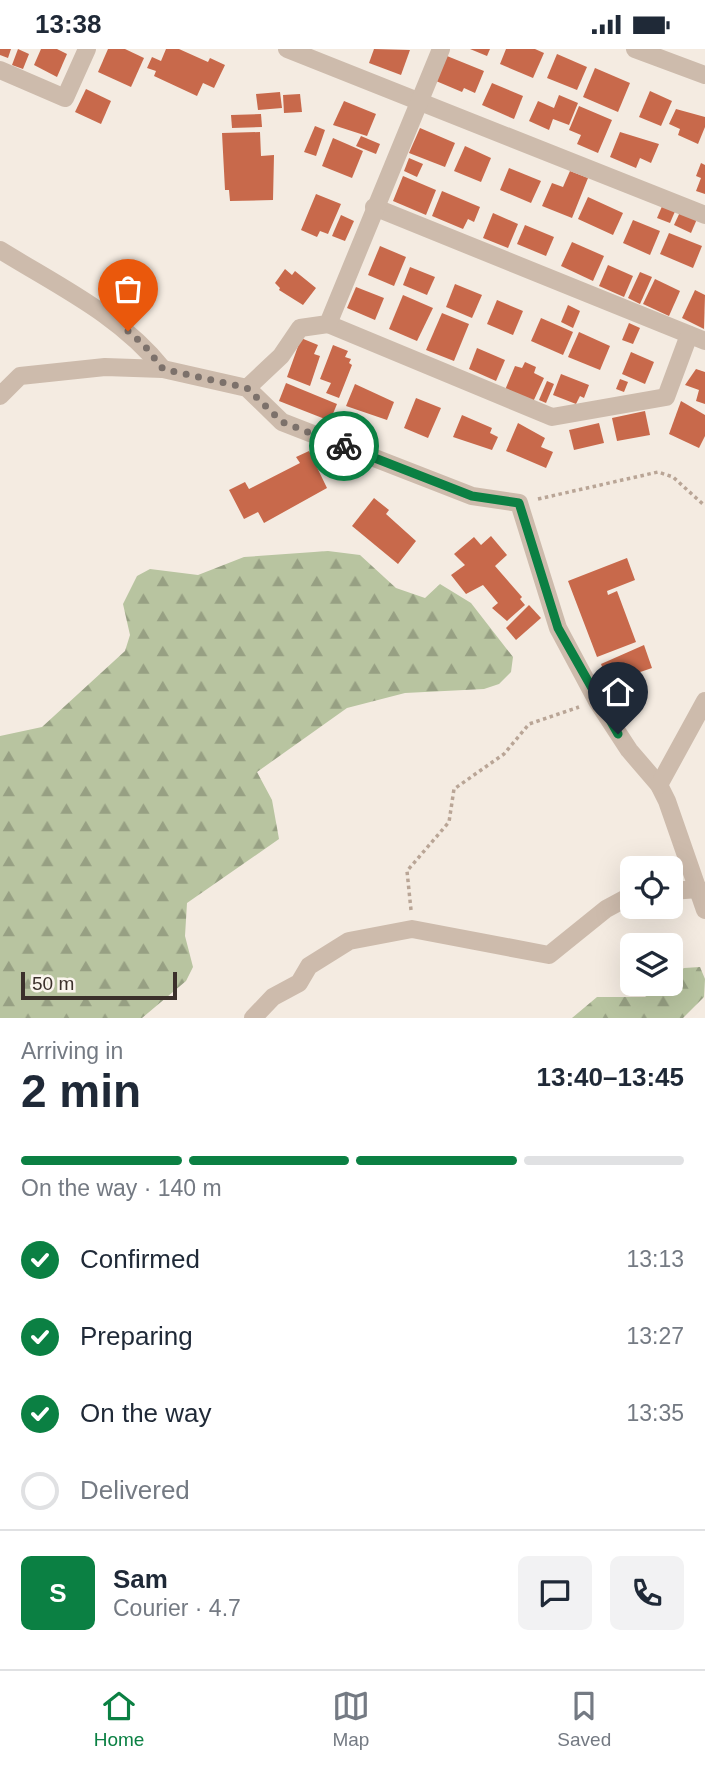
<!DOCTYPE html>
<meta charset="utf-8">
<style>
:root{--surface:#fff;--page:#f2f2f3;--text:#1f2937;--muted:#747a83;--line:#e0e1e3;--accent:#0b8043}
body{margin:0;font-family:Helvetica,sans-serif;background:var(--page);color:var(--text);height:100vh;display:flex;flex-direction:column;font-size:26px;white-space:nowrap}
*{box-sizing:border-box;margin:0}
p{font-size:23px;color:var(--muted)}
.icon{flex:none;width:38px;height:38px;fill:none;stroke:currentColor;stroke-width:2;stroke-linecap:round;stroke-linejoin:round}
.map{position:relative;height:969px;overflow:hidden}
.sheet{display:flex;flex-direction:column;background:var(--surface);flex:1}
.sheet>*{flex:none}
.controls{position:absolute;left:620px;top:807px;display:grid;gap:14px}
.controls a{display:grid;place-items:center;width:63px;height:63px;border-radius:10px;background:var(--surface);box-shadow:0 7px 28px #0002;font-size:35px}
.scale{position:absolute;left:21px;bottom:18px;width:156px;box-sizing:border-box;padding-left:7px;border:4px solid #3b302b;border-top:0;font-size:19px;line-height:24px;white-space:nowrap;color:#3b302b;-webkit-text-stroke:5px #fbf5ee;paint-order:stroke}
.pin{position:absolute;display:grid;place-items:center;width:60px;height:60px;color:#fff;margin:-72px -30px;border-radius:50% 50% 50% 0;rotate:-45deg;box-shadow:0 0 7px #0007}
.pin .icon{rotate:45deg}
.courier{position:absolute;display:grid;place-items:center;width:70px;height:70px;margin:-35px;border:5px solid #0b8043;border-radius:50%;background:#fff;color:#222;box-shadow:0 2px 9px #0007}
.headline em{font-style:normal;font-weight:800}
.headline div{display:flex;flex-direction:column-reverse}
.headline{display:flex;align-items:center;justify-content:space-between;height:119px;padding:0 21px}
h1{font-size:46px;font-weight:800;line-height:52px}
.bar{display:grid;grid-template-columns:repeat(4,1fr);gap:10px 7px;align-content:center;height:84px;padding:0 21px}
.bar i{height:9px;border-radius:5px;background:var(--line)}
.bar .selected{background:var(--accent)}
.bar p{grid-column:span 4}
.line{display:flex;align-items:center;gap:18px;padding:0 21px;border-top:2px solid var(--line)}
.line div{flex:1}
.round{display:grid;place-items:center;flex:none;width:74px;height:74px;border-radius:10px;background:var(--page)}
ol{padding:0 21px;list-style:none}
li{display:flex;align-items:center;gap:21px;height:77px}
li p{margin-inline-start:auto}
li .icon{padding:7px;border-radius:50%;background:var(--accent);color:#fff;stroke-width:4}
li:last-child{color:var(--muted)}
li i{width:38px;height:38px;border:4px solid var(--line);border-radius:50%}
.status{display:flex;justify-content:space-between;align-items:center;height:49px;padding:0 35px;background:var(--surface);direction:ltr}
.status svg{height:19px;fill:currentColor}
.dock{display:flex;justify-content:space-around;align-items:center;height:98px;border-top:2px solid var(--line);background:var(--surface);font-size:19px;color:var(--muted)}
.dock a{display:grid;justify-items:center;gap:4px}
.dock .selected{color:var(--accent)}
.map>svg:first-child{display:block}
.forest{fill:url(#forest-firs)}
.building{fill:#c8694b}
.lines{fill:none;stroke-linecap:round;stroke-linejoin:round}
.path{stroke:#b9a596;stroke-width:3.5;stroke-dasharray:3.5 3.5;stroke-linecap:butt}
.minor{stroke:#cdbbac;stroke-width:18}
.done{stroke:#7c716b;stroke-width:7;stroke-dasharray:0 12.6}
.route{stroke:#0b8043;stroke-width:9}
</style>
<div class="status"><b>13:38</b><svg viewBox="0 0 49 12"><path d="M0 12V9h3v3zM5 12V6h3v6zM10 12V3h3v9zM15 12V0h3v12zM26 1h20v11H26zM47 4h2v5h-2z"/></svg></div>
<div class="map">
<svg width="705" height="969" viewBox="0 0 705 969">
<defs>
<pattern id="forest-firs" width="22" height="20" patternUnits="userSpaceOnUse" patternTransform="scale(1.75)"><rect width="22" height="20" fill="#b8c4a0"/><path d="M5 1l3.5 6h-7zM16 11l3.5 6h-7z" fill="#97a083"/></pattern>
</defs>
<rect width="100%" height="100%" fill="#f4ebe1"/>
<!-- forest -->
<g class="forest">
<polygon points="328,502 360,506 396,539 425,549 440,535 471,554 513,608 511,623 499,635 484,640 405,644 347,659 257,723 272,751 279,790 187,854 185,887 193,918 186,932 142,969 0,969 0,687 42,678 125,602 130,586 123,555 137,527 150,520 198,526 244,508"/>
<polygon points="700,918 705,930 704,948 683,969 572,969 597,948 645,948 663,935 670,934 670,929 684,919"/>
</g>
<!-- building -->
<g class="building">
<polygon points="0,0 11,0 8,9 0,6"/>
<polygon points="18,0 29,5 23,20 12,16"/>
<polygon points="41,0 57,0 67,5 57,28 34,16"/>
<polygon points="108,0 125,0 144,9 131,38 98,23"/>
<polygon points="166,0 179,0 208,13 210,9 225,16 214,39 203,34 197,47 154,27 156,22 147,19 152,8 161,12"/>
<polygon points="374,0 410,1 401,26 369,14"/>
<polygon points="470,0 490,0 487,7"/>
<polygon points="506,0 535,0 544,4 533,29 500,15"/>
<polygon points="557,5 587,18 577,41 547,29"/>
<polygon points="447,7 484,22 475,44 464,39 462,43 436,32"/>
<polygon points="595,19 630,34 618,63 583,48"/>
<polygon points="492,34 523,47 514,70 482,56"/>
<polygon points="86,40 111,52 101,75 75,63"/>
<polygon points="650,42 672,52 661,77 639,68"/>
<polygon points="280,43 282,59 258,61 256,45"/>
<polygon points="300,45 302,63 284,64 283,46"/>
<polygon points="559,46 578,54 569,76 553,70 549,81 529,72 538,52 554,59"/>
<polygon points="344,52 376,65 367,87 333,76"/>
<polygon points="579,57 612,71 598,104 577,95 581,86 569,81"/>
<polygon points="676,60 705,68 705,78 698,95 678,86 680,80 669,75"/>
<polygon points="261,65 262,78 232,79 231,66"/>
<polygon points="315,77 325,81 316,107 304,103"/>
<polygon points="420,79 455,94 445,118 409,104"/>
<polygon points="260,83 261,107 274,106 273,151 230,152 229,141 225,141 222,84"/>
<polygon points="620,83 659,95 651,114 640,109 636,119 610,108"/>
<polygon points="361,87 380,95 376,105 356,97"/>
<polygon points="333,89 363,102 352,129 322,117"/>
<polygon points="465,97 491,109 481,133 454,122"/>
<polygon points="409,109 423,115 417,128 404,122"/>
<polygon points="701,114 705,116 705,145 696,142 701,129 696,127"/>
<polygon points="509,119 541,132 531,154 500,141"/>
<polygon points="570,122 588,129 572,169 542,157 552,134 563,138"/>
<polygon points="403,127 436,141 426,166 393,152"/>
<polygon points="442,142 480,158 474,173 468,170 463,180 432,167"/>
<polygon points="316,145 341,155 328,185 320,182 317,188 301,181"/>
<polygon points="588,148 623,164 613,186 578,170"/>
<polygon points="663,155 676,160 670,174 657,169"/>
<polygon points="680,163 697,170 691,184 674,176"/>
<polygon points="493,164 518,175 508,199 483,189"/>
<polygon points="341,166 354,172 345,192 332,187"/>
<polygon points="633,171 660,182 650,206 623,194"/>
<polygon points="525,176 554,188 546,207 517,195"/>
<polygon points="669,184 702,197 693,219 660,205"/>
<polygon points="572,193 604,207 593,232 561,217"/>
<polygon points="380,197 406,208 394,237 368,226"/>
<polygon points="608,216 633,227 624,248 599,237"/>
<polygon points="410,218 435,228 427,246 403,236"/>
<polygon points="285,220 292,226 295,222 316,239 303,256 279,241 280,239 275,234"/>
<polygon points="640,223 652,228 640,255 628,249"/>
<polygon points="655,230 680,242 669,267 643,255"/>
<polygon points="455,235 482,246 472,269 446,258"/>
<polygon points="356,238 384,249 375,271 347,259"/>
<polygon points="695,241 705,246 704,280 682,269"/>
<polygon points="403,246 433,259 417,292 389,280"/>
<polygon points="497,251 523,262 513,286 487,275"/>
<polygon points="568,256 580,262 573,279 561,273"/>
<polygon points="442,264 469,275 454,312 426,301"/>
<polygon points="541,269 573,283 563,306 531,292"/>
<polygon points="629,274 640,279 633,295 622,291"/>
<polygon points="579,283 610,297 600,321 568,308"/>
<polygon points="301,289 318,296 314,305 320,307 310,337 287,328"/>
<polygon points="333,296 348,302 345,308 351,310 349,314 352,316 339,349 326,344 331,334 320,330"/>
<polygon points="477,299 505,311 496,332 469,320"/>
<polygon points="631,303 654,313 645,335 622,325"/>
<polygon points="525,313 536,318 534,324 544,329 533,353 505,341 515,317 522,319"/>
<polygon points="696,320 705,323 705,355 696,352 699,341 685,336"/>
<polygon points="561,325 589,336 584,349 580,347 576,355 553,346"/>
<polygon points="620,330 628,333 624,343 616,340"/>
<polygon points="547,332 554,335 546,354 539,351"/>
<polygon points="286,334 337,355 330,372 279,352"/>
<polygon points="355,335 394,353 387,371 346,357"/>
<polygon points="416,349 441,359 428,389 404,379"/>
<polygon points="681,352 705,366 705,387 699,399 669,385"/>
<polygon points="645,362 650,386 617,392 612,369"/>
<polygon points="462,366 492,379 490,384 498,388 492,401 453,388"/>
<polygon points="518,374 545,389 541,398 553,403 546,419 506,402"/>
<polygon points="599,374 604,394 574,401 569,381"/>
<polygon points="309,402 327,439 264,474 258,463 244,470 229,441 245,433 249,440 300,414 296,408"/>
<polygon points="374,449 389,461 386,465 416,492 398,515 352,477"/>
<polygon points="491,487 507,506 495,517 522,548 520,550 525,556 507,572 492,559 498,554 483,536 466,545 451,526 465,516 454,505 474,488 481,496"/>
<polygon points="627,509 635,531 607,542 608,546 617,542 636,593 597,608 568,532"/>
<polygon points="529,556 541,569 516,591 506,579"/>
<polygon points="644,596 652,619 608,634 601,615"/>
</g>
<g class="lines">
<!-- path -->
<g class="path">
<polyline points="538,450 658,423 673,428 705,457"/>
<polyline points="411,861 407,822 449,773 454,740 504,705 529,675 579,658"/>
</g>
<!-- minor -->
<g class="minor">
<polyline points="287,0 705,166"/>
<polyline points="635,0 705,26"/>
<polyline points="0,21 65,49 87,0"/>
<polyline points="374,158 705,292"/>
<path d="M0,201C58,237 120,266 163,320"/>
<polyline points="328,275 552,368 666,348 689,286"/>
<polyline points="247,339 281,307 300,279 328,275 441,0"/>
<polyline points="0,347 20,327 105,318 163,320 247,339 282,373 472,447 519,454 558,579 597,652 629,701 659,736 667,752 705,861"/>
<polyline points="659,736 705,652"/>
<polyline points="670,842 699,840"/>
<polyline points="253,969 273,948 299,934 309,917 349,892 412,880 549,906 606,860 632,846"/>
</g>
</g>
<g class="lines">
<!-- done -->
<polyline class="done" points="128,282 144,296 163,320 247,339 282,373 344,397"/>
<!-- route -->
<polyline class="route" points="344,397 472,447 519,454 558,579 618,685"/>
</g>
</svg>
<div class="controls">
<a><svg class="icon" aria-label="locate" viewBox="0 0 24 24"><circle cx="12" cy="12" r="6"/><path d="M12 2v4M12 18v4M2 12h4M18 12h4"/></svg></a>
<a><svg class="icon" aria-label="layers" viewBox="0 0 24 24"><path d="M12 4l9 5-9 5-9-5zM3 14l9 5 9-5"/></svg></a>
</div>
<div class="scale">50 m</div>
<div class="pin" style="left:128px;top:282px;background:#ea580c"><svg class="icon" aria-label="bag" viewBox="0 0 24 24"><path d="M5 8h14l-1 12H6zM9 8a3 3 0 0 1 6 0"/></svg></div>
<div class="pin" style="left:618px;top:685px;background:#1f2937"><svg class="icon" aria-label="home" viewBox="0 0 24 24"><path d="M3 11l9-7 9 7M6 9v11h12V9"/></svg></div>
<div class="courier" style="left:344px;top:397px"><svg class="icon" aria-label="bike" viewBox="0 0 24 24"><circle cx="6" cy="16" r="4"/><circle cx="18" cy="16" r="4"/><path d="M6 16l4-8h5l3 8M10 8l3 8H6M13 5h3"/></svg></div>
</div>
<section class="sheet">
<div class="headline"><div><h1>2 min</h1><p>Arriving in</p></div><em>13:40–13:45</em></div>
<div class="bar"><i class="selected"></i><i class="selected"></i><i class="selected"></i><i></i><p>On the way · 140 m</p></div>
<ol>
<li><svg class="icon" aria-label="check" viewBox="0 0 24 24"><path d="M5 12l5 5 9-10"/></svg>Confirmed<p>13:13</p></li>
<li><svg class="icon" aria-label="check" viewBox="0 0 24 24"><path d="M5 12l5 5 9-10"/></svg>Preparing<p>13:27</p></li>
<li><svg class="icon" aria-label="check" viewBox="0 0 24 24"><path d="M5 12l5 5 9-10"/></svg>On the way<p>13:35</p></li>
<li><i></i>Delivered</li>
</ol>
<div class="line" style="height:126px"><b class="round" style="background:var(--accent);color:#fff">S</b><div><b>Sam</b><p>Courier · 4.7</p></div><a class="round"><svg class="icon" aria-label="chat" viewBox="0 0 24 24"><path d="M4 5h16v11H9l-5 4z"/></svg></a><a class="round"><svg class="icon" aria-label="phone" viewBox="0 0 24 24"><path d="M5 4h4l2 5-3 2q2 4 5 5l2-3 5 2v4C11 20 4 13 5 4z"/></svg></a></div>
</section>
<nav class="dock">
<a class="selected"><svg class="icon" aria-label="home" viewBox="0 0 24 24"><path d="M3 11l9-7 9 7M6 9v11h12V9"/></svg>Home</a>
<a><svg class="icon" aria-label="map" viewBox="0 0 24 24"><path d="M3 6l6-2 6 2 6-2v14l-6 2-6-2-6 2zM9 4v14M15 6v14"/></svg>Map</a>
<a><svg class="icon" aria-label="saved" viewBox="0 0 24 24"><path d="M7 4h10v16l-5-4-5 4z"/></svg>Saved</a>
</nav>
